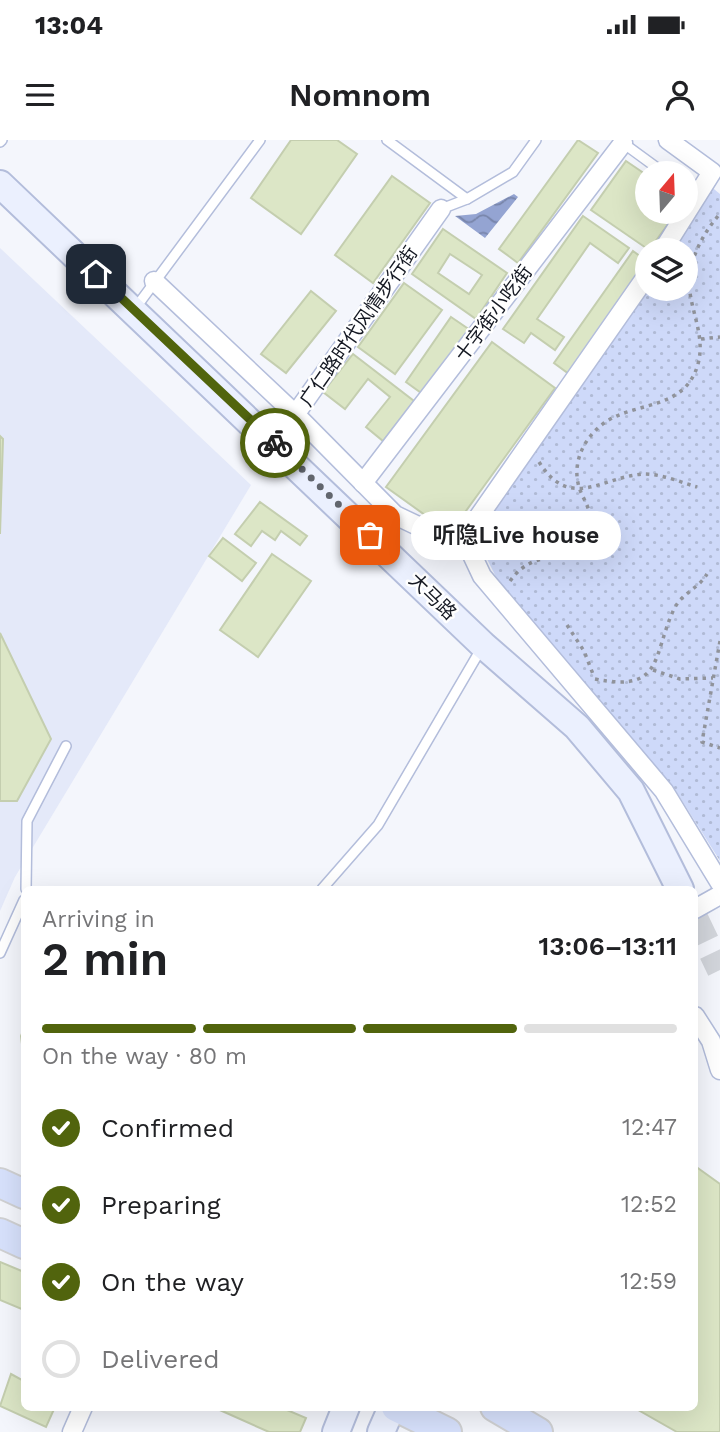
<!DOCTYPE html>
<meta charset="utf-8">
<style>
:root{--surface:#fff;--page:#f6f6f6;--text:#202124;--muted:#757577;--line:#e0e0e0;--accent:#51640d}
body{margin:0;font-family:"Work Sans","Noto Sans SC",sans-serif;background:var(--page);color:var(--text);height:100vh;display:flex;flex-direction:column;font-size:26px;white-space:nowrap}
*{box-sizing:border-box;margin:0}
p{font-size:23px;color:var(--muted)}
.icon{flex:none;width:38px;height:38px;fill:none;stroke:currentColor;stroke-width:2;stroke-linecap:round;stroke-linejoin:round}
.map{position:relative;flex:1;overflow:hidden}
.details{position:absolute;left:21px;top:746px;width:677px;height:525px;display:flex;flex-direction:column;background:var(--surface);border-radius:10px;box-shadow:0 7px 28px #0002}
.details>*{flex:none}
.needle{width:46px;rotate:19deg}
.buttons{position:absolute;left:635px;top:21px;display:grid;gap:14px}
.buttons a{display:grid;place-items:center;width:63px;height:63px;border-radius:50%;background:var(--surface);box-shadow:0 7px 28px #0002;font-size:35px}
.pin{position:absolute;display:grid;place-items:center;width:60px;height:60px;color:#fff;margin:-30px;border-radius:14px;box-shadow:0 4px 10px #0006}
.courier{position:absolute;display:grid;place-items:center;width:70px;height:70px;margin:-35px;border:5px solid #51640d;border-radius:50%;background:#fff;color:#222;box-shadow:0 2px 9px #0007}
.bubble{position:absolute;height:49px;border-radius:24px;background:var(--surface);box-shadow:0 7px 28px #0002;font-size:23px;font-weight:600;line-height:49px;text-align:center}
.overview em{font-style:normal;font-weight:600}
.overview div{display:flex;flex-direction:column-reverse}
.overview{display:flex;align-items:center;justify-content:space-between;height:119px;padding:0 21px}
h1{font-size:46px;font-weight:600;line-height:52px}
.bar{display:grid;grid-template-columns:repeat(4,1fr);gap:10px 7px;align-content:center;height:84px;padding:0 21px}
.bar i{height:9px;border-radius:5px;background:var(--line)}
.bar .on{background:var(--accent)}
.bar p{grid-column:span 4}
ol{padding:0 21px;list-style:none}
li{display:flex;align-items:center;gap:21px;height:77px}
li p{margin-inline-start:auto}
li .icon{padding:7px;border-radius:50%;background:var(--accent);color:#fff;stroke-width:4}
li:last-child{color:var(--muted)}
li i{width:38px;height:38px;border:4px solid var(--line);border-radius:50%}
.status{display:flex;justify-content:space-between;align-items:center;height:49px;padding:0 35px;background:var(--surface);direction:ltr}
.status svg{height:19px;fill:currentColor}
header{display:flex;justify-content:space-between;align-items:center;height:91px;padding:0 21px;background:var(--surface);font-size:32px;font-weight:600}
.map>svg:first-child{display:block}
.built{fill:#e4e9f9}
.grass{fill:url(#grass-dots)}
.water{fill:url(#water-waves)}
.building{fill:#dce6c6;stroke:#c4ceaf;stroke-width:2;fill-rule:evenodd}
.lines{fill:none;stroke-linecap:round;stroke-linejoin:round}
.secondary-tunnel{stroke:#d2d5db;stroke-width:26;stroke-dasharray:26 13;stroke-linecap:butt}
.lane-casing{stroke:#b3bddb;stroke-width:12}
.street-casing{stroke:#b3bddb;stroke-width:21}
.secondary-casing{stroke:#b3bddb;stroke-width:30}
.primary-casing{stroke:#d0d1d3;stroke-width:32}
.path{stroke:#90939b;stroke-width:3.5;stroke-dasharray:3.5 5;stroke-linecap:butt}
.lane{stroke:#fff;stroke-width:9}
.street{stroke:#fff;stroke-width:18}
.secondary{stroke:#ebf0fe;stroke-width:26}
.primary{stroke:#d7e1fc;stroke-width:28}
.done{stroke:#62666e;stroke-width:7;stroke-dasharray:0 12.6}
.route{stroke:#51640d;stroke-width:9}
.labels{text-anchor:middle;stroke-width:5;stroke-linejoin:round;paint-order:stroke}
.street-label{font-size:19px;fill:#141822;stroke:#fff}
</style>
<div class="status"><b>13:04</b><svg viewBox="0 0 49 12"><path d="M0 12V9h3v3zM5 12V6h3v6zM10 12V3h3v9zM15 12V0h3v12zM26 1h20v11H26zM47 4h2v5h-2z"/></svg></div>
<header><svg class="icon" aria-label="menu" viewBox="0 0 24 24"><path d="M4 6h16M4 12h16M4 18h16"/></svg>Nomnom<svg class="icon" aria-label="person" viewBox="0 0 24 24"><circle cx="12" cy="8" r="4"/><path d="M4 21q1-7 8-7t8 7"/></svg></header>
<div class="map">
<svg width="720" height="1292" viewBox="0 0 720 1292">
<defs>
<pattern id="grass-dots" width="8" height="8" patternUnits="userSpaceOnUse" patternTransform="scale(1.75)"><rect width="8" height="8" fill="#ced9f9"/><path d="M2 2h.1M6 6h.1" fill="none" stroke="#b0bad5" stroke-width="1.8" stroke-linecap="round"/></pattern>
<pattern id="water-waves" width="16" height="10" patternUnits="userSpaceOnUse" patternTransform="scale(1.75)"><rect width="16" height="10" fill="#94a4d2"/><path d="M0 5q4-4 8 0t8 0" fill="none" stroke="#7885aa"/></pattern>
</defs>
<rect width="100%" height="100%" fill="#f4f6fc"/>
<!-- built -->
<polygon class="built" points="0,108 251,345 15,737 0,771"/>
<!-- grass -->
<polygon class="grass" points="709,45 720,54 720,721 676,651 498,441 484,413 481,388 648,149 686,149 686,110 670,110"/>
<!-- water -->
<polygon class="water" points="514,54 518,57 485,98 455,76 476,74"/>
<!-- building -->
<g class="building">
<polygon points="291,0 337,0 357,14 301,94 251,58"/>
<polygon points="578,0 598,13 518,123 499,109"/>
<polygon points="626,21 648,36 648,72 677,72 649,110 591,70"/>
<polygon points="392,36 430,63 373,143 335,115"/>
<polygon points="583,76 629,108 618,123 590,103 537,179 564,197 555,210 531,193 524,203 503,189"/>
<path d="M443,89L507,133L476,179L412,134ZM450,114L482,135L469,154L438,133Z"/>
<polygon points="633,111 648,122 569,234 554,223"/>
<polygon points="404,143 442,170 395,234 358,207"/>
<polygon points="311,151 336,171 286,233 261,214"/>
<polygon points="451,177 470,190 424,255 406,242"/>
<polygon points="492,202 555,248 450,393 386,347"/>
<polygon points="353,214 414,261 383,301 366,287 390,257 368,239 345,269 323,252"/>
<polygon points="0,296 3,299 0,394"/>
<polygon points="260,362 307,396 300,405 281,391 275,400 262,391 251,406 235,394"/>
<polygon points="223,398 256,423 242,441 209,416"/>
<polygon points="272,414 311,441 258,517 220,490"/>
<polygon points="0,493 51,599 17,661 0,661"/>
<polygon points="24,888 24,920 21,896"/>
<polygon points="695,1026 720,1044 720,1292 677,1292 633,1267 695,1267"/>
<polygon points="0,1122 24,1132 24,1170 0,1160"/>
<polygon points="11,1234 24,1241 24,1267 55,1267 46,1287 0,1266"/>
<polygon points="213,1267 280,1267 306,1278 300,1292 269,1292"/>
</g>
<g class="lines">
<!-- secondary-tunnel -->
<polyline class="secondary-tunnel" points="695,778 720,830"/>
<!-- lane casing -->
<g class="lane-casing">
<g id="lane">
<polyline points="387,0 467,59"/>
<polyline points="0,2 2,0"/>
<polyline points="623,3 664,33"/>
<polyline points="441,69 467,59 513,32 536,0"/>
<polyline points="134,170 260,0"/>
<polyline points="26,749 27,681 66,606"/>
<polyline points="322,749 378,685 481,509"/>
<polyline points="0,813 24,760"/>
</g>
</g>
<!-- street casing -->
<g class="street-casing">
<g id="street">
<polyline points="663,110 712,32 668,0"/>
<polyline points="648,134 477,379 466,402 482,436 664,651 720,743"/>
<polyline points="154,141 295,274 395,375 437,395 466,402"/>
<polyline points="275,303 441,69"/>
<polyline points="363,343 623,3"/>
<polyline points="695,769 720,755"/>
<polyline points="695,876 711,901 720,930"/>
<polyline points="72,1292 83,1267"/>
</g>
</g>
<!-- secondary casing -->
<g class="secondary-casing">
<g id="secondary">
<polyline points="0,44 483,505 577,587 631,651 680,749"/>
<polyline points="336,1292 346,1267"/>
<polyline points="381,1292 392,1267"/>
</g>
</g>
<!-- primary casing -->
<g class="primary-casing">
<g id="primary">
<polyline points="0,1043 24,1054"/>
<polyline points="0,1093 24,1104"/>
<polyline points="396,1267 447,1292"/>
<polyline points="495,1267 538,1292"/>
</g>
</g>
<!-- path -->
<g class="path">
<polyline points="701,199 720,197"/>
<path d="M539,322C570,372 603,336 644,334C662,334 680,342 697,347"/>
<path d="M510,441C538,402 572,432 588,388C595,370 581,359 578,343C573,320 585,297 604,283C635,261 685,271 698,224C706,195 689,169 689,140C690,118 705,90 720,74"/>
<polyline points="567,485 584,511 593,534"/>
<polyline points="720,501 702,602 720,608"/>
<polyline points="653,530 680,539 713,538"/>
<path d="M595,539C664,553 652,516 674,469C682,453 698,449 707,434"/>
</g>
<!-- lane -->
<use href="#lane" class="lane"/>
<!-- street -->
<use href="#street" class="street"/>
<!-- secondary -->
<use href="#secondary" class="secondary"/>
<!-- primary -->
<use href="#primary" class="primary"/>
</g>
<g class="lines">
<!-- done -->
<polyline class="done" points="275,303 370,395"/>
<!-- route -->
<polyline class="route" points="96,134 275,303"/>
</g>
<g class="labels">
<!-- street labels -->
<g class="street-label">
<text transform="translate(493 173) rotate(-53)" y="7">十字街小吃街</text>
<text transform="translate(358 186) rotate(-55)" y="7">广仁路时代风情步行街</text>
<text transform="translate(433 456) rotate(44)" y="7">大马路</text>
</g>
</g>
</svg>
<div class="buttons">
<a><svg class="needle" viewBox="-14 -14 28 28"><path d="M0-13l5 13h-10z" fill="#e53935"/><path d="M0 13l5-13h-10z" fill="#757577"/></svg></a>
<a><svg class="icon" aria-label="layers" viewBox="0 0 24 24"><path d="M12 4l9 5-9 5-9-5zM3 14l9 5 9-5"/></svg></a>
</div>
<div class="pin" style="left:370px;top:395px;background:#ea580c"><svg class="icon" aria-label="bag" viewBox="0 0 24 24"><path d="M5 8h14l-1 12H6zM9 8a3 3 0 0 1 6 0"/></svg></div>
<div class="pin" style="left:96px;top:134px;background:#1f2937"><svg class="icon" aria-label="home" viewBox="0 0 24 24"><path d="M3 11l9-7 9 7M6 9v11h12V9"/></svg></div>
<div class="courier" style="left:275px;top:303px"><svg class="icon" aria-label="bike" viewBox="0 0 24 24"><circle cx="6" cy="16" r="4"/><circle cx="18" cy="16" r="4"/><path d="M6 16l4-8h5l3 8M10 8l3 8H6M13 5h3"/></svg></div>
<div class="bubble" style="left:411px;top:371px;width:210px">听隐Live house</div>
<section class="details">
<div class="overview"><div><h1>2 min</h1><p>Arriving in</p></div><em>13:06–13:11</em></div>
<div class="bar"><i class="on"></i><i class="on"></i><i class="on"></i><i></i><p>On the way · 80 m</p></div>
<ol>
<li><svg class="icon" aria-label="check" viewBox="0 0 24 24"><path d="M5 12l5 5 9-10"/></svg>Confirmed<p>12:47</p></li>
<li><svg class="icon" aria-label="check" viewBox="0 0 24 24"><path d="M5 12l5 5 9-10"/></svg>Preparing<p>12:52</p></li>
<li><svg class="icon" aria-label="check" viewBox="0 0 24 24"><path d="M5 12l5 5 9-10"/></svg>On the way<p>12:59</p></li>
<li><i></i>Delivered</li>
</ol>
</section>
</div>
